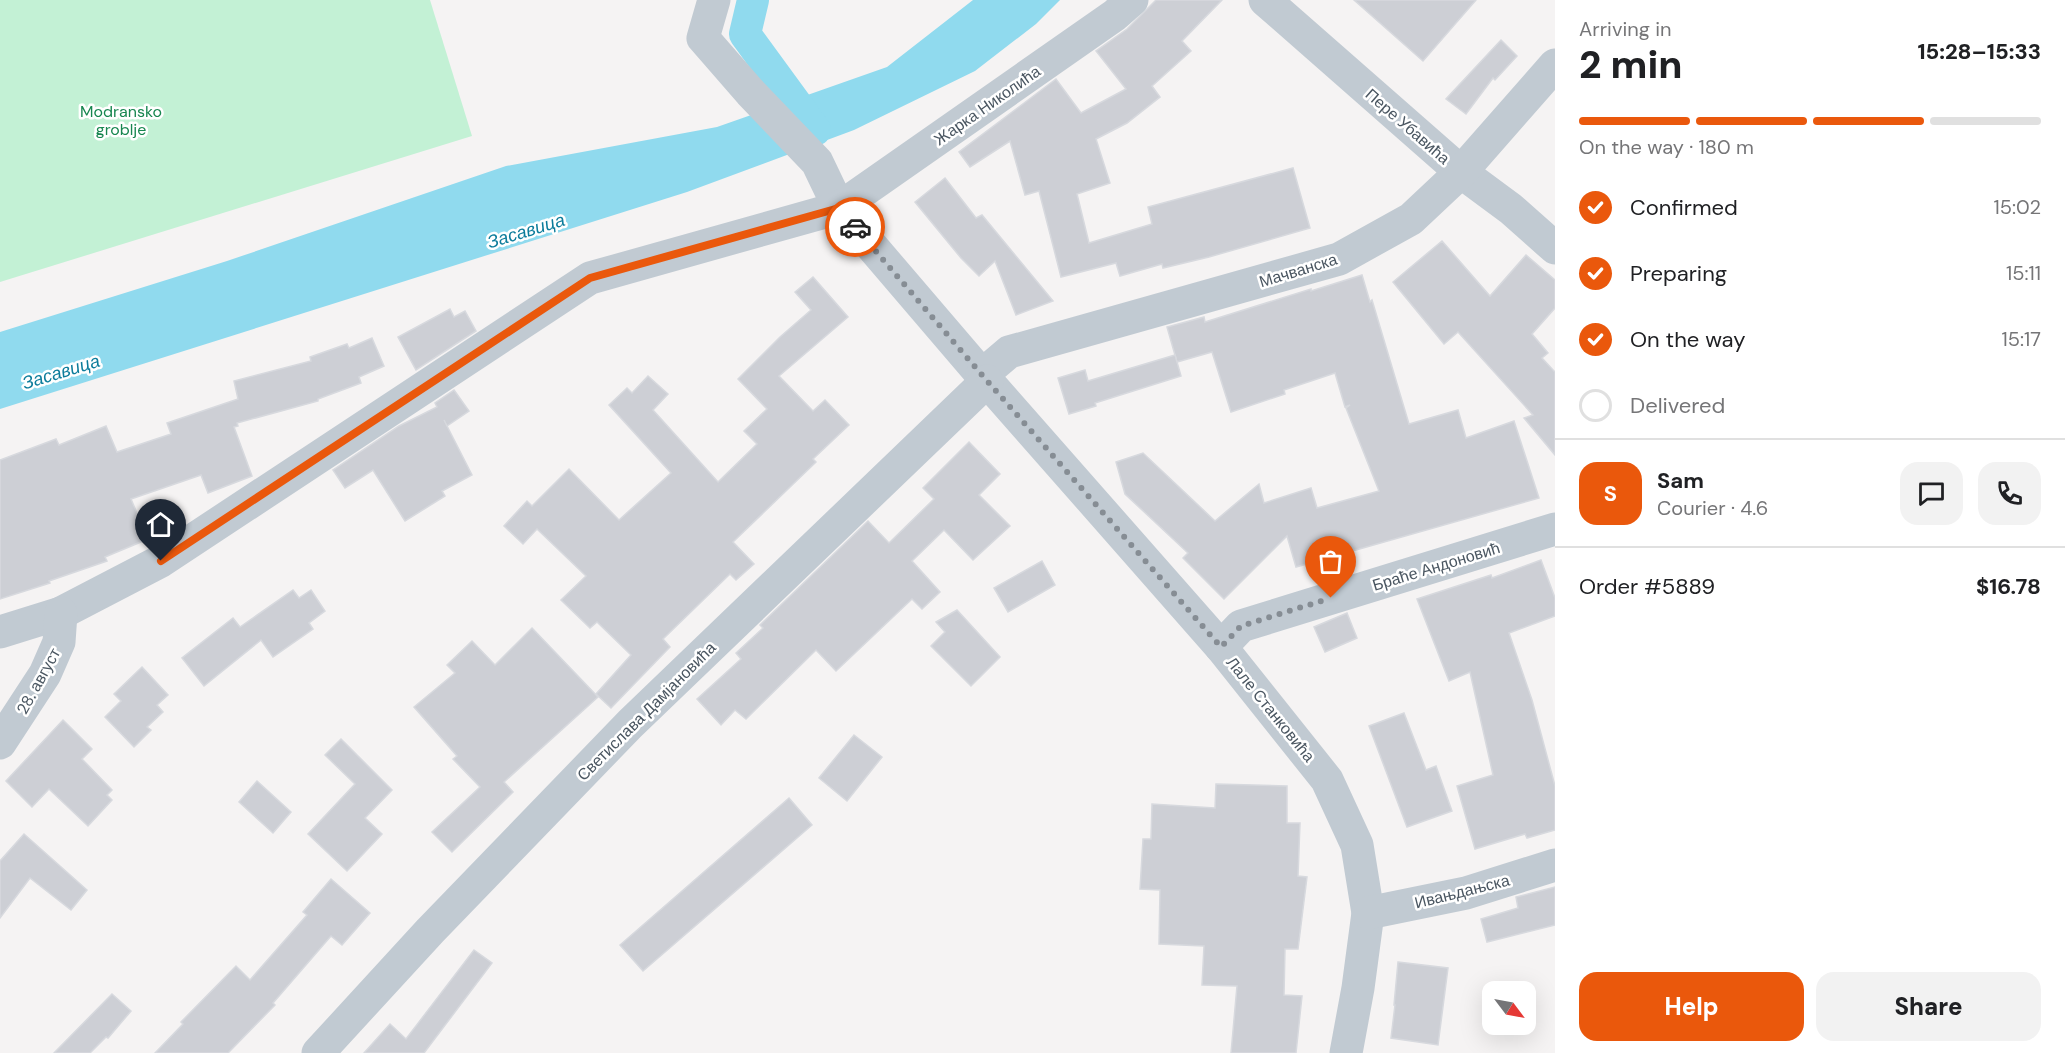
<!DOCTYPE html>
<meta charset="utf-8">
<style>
:root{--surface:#fff;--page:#f2f2f2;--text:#202124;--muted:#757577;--line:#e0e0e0;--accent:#ea580c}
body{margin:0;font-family:"DM Sans",sans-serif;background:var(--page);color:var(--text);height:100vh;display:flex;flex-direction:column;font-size:22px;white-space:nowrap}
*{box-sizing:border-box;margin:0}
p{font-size:20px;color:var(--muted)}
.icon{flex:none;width:33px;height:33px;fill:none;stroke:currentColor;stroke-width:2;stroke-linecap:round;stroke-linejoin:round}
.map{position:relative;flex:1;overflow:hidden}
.details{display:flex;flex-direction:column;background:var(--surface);width:510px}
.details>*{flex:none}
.needle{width:39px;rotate:122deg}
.controls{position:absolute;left:1482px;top:981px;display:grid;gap:12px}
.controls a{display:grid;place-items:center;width:54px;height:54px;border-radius:12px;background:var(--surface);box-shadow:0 6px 24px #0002;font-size:30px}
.pin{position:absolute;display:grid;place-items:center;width:51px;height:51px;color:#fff;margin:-62px -26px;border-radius:50% 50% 50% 0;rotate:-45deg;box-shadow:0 0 6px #0007}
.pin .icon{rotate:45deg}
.courier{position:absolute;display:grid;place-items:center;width:60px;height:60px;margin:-30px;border:4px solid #ea580c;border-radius:50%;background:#fff;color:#222;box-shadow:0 2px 8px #0007}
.head em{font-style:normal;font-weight:800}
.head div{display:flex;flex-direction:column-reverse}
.head{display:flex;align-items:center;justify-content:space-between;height:102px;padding:0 24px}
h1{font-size:39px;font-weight:800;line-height:45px}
.bar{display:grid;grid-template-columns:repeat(4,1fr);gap:9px 6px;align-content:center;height:72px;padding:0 24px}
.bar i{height:8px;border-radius:4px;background:var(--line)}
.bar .on{background:var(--accent)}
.bar p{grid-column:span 4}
.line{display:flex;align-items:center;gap:15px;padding:0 24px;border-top:2px solid var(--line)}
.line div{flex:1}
.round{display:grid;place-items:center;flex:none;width:63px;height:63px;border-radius:18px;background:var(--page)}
ol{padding:0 24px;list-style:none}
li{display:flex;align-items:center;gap:18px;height:66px}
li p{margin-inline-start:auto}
li .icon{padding:6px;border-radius:50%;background:var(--accent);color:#fff;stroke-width:4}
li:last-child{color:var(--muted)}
li i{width:33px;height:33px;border:3px solid var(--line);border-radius:50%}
.primary-button{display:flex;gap:12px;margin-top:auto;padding:12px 24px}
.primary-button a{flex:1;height:69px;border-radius:18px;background:var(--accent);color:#fff;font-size:24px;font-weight:800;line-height:69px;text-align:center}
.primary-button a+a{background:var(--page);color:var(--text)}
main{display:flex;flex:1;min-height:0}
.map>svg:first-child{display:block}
.green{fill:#c3f1d5}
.water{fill:#90daee}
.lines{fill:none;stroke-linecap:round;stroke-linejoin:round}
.canal{stroke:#90daee;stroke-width:32}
.building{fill:#cdcfd5;stroke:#d7d9de;stroke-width:1.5}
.minor{stroke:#c1cad2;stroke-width:33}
.done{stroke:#868d94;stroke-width:6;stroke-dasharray:0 10.8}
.route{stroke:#ea580c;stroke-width:8}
.labels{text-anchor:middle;stroke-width:5;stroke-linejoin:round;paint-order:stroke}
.street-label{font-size:16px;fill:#4a5661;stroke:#fff}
.park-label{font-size:16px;fill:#17864f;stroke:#fff}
.water-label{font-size:18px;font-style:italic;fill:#0c7c9b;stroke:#fff}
</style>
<main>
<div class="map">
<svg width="1555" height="1053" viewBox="0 0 1555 1053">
<rect width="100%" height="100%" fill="#f5f3f3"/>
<!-- green -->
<polygon class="green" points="0,0 430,0 472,136 0,282"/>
<!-- water -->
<polygon class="water" points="973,0 1060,0 1036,24 975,71 854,130 687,192 0,409 0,332 227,261 506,166 717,127 887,67"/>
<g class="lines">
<!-- canal -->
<polyline class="canal" points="753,0 745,34 815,130"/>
</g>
<!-- building -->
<g class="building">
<polygon points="1156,0 1222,0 1182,41 1191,51 1152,86 1160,97 1127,123 1096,139 1110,183 1077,194 1089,243 1152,224 1148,207 1293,168 1310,228 1209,257 1163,268 1162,264 1120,276 1116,263 1061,277 1039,191 1025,195 1010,141 970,167 959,152 1056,79 1081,113 1126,89 1096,51 1127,29"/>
<polygon points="1354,0 1476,0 1423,61"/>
<polygon points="1501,40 1517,56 1495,80 1493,78 1466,114 1446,99"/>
<polygon points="945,178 976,218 982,215 1053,301 1016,315 995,261 979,276 961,258 915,202"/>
<polygon points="1442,241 1490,296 1526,255 1555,280 1555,308 1532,334 1548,353 1542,358 1555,372 1555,455 1524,418 1533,415 1458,332 1444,344 1393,282"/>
<polygon points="1362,275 1370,302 1372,300 1409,424 1458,410 1466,438 1514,421 1539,498 1296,567 1287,536 1224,599 1183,558 1188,553 1125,494 1116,462 1143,453 1215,521 1259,484 1264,503 1311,488 1317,508 1379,491 1346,408 1350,405 1345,407 1335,373 1284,390 1285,394 1231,412 1212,352 1177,362 1167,327 1204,317 1205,322 1311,289 1311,291"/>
<polygon points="813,277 848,317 779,376 813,411 825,400 849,425 813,459 816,462 733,542 754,564 736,580 730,574 663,639 670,647 611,708 596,694 631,655 597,622 590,628 561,600 586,576 537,529 523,544 504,526 527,501 532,506 569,469 619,520 671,473 609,405 627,388 632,393 648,376 668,394 653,410 718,482 757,444 744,431 767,409 738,379 780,337 811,310 795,292"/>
<polygon points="450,309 454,317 465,311 476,331 416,370 398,337"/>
<polygon points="372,338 384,366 359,377 361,383 318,399 318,401 237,423 238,426 234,427 252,476 208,493 201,475 131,499 148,539 105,557 107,561 49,581 50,583 0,599 0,460 56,439 59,445 106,426 117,452 171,434 167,423 238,399 234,381 311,361 310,357 347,344 349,348"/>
<polygon points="1175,355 1181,376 1095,403 1096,406 1069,414 1058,378 1085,370 1088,381"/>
<polygon points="454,390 469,411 447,426 444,420 472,475 442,491 445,496 405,521 373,470 345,488 333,470 399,426 437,407 435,403"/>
<polygon points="969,442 1000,474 979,495 1010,526 973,560 944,530 912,561 940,592 922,609 912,599 836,671 816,650 746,719 735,710 721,725 697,699 741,659 736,653 763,628 760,625 868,521 889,543 934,499 923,488"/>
<polygon points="1541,560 1555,598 1555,616 1509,633 1532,700 1555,786 1555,830 1527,838 1525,834 1475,849 1457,786 1493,775 1470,672 1449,681 1417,599 1491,575 1492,578"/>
<polygon points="1042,561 1055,585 1008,612 994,588"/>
<polygon points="293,590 299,598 311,590 325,611 309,623 313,629 273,657 261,640 204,686 182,658 233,618 240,627"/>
<polygon points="957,610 1000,657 971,686 931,646 945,632 936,622"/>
<polygon points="1347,613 1357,638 1325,652 1314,627"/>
<polygon points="532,628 598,697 504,782 513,792 452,852 432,832 480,787 453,759 457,756 414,707 455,673 447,665 472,641 495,665"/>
<polygon points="142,667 168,695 157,705 163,712 147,727 151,730 134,747 105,717 121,701 114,694"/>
<polygon points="1404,713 1426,770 1436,766 1452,811 1407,827 1369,726"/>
<polygon points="63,720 92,749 82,759 112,790 107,795 112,800 88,826 49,789 32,807 6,781"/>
<polygon points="854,735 882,757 847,801 819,778"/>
<polygon points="341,739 392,790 365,818 382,834 347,871 308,834 355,784 325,755"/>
<polygon points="257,781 291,812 273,833 239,802"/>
<polygon points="1216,784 1287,786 1287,823 1300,823 1298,876 1307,877 1298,949 1285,949 1284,995 1302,996 1296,1053 1231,1053 1237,986 1202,985 1204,946 1159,944 1160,890 1140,889 1143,839 1151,839 1152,804 1215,808"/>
<polygon points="789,798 812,825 643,971 620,945"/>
<polygon points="24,834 87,890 71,910 30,878 0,918 0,861"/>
<polygon points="331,879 370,913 342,945 331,936 273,1003 275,1005 228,1053 155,1053 183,1024 181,1022 236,966 250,980 307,915 303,912"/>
<polygon points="1555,887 1555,925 1487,942 1481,919 1518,908 1516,897"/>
<polygon points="474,950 492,963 424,1053 364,1053 390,1024 406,1039"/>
<polygon points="1398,962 1448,968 1438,1045 1391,1038 1395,1005 1394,1005"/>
<polygon points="112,994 131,1011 108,1038 106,1037 90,1053 54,1053"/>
</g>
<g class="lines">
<!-- minor -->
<g class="minor">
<polyline points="714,0 703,38 750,92 817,162 839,208 987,381 1221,647 1327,780 1357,845 1368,913 1358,988 1346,1053"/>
<polyline points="1265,0 1461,172 1511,209 1555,248"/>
<polyline points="982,375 1009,352 1339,259 1411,219 1461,172 1555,65"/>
<polyline points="0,632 61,613 161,561 590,278 839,208 1115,15 1132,0"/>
<polyline points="1221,647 1241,626 1555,529"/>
<polyline points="0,743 45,674 59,642 61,613"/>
<polyline points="1368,913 1466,893 1555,865"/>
<polyline points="318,1053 430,931 630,724 987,381"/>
</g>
</g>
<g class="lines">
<!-- done -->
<polyline class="done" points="855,227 982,375 1221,647 1241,626 1331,598"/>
<!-- route -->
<polyline class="route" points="161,561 590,278 839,208 855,227"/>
</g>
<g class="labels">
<!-- street labels -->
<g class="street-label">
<text transform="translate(987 105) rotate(-35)" y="6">Жарка Николића</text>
<text transform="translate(1408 126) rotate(41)" y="6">Пере Убавића</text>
<text transform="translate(1298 270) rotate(-17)" y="6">Мачванска</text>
<text transform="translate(1436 566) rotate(-17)" y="6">Браће Андоновић</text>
<text transform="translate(38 681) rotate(-61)" y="6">28. август</text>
<text transform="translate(1271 709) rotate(51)" y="6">Лале Станковића</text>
<text transform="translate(646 711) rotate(-45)" y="6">Светислава Дамјановића</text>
<text transform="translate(1462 891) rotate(-14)" y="6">Ивањдањска</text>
</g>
<!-- park labels -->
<g class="park-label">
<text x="121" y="117">Modransko<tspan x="121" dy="18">groblje</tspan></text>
</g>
<!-- water labels -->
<g class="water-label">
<text transform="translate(526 231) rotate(-17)" y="6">Засавица</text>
<text transform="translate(61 372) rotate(-17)" y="6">Засавица</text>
</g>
</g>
</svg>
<div class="controls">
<a><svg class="needle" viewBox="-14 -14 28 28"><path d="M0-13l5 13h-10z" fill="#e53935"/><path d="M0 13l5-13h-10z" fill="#757577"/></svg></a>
</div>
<div class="pin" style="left:1331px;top:598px;background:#ea580c"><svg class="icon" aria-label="bag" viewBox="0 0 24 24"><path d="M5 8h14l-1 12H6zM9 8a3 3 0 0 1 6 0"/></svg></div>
<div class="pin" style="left:161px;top:561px;background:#1f2937"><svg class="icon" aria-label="home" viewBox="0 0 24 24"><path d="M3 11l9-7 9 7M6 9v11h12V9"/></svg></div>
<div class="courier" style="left:855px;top:227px"><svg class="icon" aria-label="car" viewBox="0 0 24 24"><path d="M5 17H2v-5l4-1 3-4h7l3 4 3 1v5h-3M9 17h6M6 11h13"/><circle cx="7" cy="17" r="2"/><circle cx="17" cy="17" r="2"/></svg></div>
</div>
<section class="details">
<div class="head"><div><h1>2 min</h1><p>Arriving in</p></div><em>15:28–15:33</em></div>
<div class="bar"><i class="on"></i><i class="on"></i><i class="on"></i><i></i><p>On the way · 180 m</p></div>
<ol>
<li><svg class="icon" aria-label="check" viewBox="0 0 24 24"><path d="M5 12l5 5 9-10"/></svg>Confirmed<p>15:02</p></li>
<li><svg class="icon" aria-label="check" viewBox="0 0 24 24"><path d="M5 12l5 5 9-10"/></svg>Preparing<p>15:11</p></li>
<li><svg class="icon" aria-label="check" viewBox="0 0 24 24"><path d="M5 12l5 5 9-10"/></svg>On the way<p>15:17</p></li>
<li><i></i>Delivered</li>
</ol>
<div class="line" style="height:108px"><b class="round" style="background:var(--accent);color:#fff">S</b><div><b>Sam</b><p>Courier · 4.6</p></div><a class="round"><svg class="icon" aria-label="chat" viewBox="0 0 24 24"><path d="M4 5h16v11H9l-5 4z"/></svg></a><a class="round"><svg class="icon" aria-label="phone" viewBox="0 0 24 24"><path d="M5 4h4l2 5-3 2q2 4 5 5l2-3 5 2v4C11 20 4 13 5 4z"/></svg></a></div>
<div class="line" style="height:78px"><div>Order #5889</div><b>$16.78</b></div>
<div class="primary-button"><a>Help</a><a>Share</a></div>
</section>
</main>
